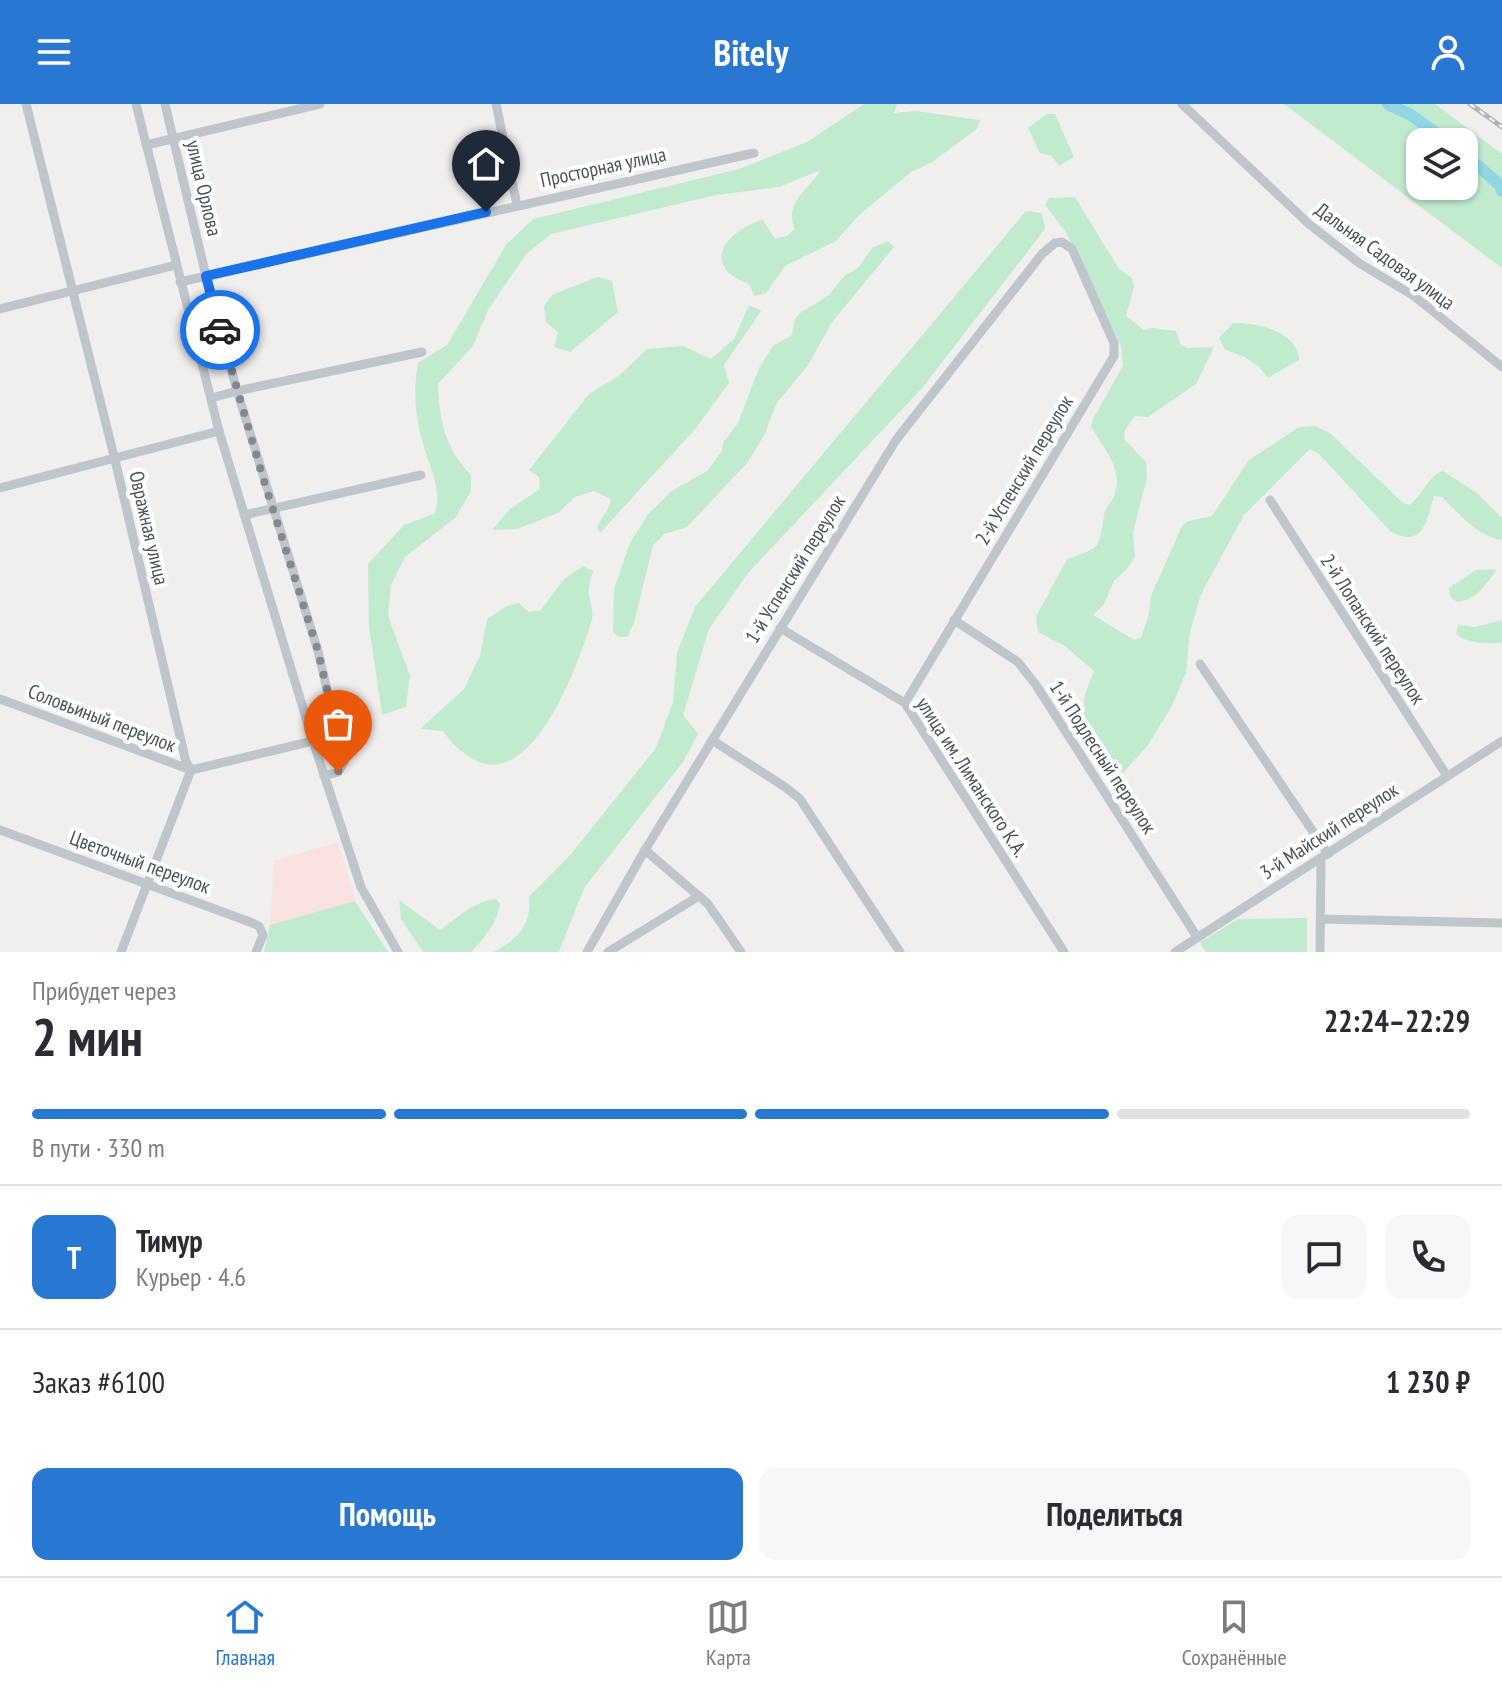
<!DOCTYPE html>
<html lang="ru">
<meta charset="utf-8">
<style>
:root{--surface:#fff;--page:#f7f7f7;--text:#2b2b33;--muted:#7c7c81;--line:#e1e1e2;--accent:#2877d1}
body{margin:0;font-family:"PT Sans Narrow",sans-serif;background:var(--page);color:var(--text);height:100vh;display:flex;flex-direction:column;font-size:30px;white-space:nowrap}
*{box-sizing:border-box;margin:0}
p{font-size:26px;color:var(--muted)}
.icon{flex:none;width:44px;height:44px;fill:none;stroke:currentColor;stroke-width:2;stroke-linecap:round;stroke-linejoin:round}
.map{position:relative;height:848px;overflow:hidden}
.drawer{display:flex;flex-direction:column;background:var(--surface);flex:1}
.drawer>*{flex:none}
.fabs{position:absolute;left:1406px;top:24px;display:grid;gap:16px}
.fabs a{display:grid;place-items:center;width:72px;height:72px;border-radius:16px;background:var(--surface);box-shadow:0 2px 6px #0004;font-size:40px}
.pin{position:absolute;display:grid;place-items:center;width:68px;height:68px;color:#fff;margin:-82px -34px;border-radius:50% 50% 50% 0;rotate:-45deg;box-shadow:0 0 8px #0007}
.pin .icon{rotate:45deg}
.courier{position:absolute;display:grid;place-items:center;width:80px;height:80px;margin:-40px;border:6px solid #1a73e8;border-radius:50%;background:#fff;color:#222;box-shadow:0 2px 10px #0007}
.headline em{font-style:normal;font-weight:800}
.headline div{display:flex;flex-direction:column-reverse}
.headline{display:flex;align-items:center;justify-content:space-between;height:136px;padding:0 32px}
h1{font-size:52px;font-weight:800;line-height:60px}
.bar{display:grid;grid-template-columns:repeat(4,1fr);gap:12px 8px;align-content:center;height:96px;padding:0 32px}
.bar i{height:10px;border-radius:6px;background:var(--line)}
.bar .on{background:var(--accent)}
.bar p{grid-column:span 4}
.line{display:flex;align-items:center;gap:20px;padding:0 32px;border-top:2px solid var(--line)}
.line div{flex:1}
.round{display:grid;place-items:center;flex:none;width:84px;height:84px;border-radius:16px;background:var(--page)}
.primary-button{display:flex;gap:16px;margin-top:auto;padding:16px 32px}
.primary-button a{flex:1;height:92px;border-radius:16px;background:var(--accent);color:#fff;font-size:32px;font-weight:800;line-height:92px;text-align:center}
.primary-button a+a{background:var(--page);color:var(--text)}
header{display:flex;justify-content:space-between;align-items:center;height:104px;padding:0 32px;background:var(--accent);color:#fff;font-size:36px;font-weight:800}
.tab-bar{display:flex;justify-content:space-around;align-items:center;height:112px;border-top:2px solid var(--line);background:var(--surface);font-size:22px;color:var(--muted)}
.tab-bar a{display:grid;justify-items:center;gap:4px}
.tab-bar .on{color:var(--accent)}
.map>svg:first-child{display:block}
.medical{fill:#f9e2e0}
.green{fill:#c0ebcf;fill-rule:evenodd}
.lines{fill:none;stroke-linecap:round;stroke-linejoin:round}
.river{stroke:#91d6e4;stroke-width:12}
.minor{stroke:#bec6cc;stroke-width:9}
.rail-casing{stroke:#b1b4b8;stroke-width:5}
.rail{stroke:#fff;stroke-width:2;stroke-dasharray:6;stroke-linecap:butt}
.done{stroke:#83898e;stroke-width:8;stroke-dasharray:0 14.4}
.route{stroke:#1a73e8;stroke-width:10}
.labels{text-anchor:middle;stroke-width:8;stroke-linejoin:round;paint-order:stroke}
.street-label{font-size:20px;fill:#48525a;stroke:#fff}
</style>
<header><svg class="icon" aria-label="menu" viewBox="0 0 24 24"><path d="M4 6h16M4 12h16M4 18h16"/></svg>Bitely<svg class="icon" aria-label="person" viewBox="0 0 24 24"><circle cx="12" cy="8" r="4"/><path d="M4 21q1-7 8-7t8 7"/></svg></header>
<div class="map">
<svg width="1502" height="848" viewBox="0 0 1502 848">
<rect width="100%" height="100%" fill="#f1eeee"/>
<!-- medical -->
<polygon class="medical" points="338,738 355,797 270,821 274,757"/>
<!-- green -->
<g class="green">
<path d="M864,0H897L894,9L916,7L980,16L977,25L932,58L911,68L858,112L836,137L785,162L766,189L754,192L750,181C743,177 734,174 728,168C707,145 743,120 763,116L775,135L787,132L795,125C783,100 809,85 821,66L779,83L716,91L551,130L526,150L488,206L473,242L438,280C439,315 445,345 471,371V387L455,414L405,453L391,481L388,512L410,572L406,603L382,611L369,522L368,460L404,421L434,410C444,386 428,361 422,336C415,311 413,285 418,259L447,241L506,141L533,115L739,65L807,38Z"/>
<path d="M1284,0H1435L1502,50V164ZM1420,38H1464V82H1420Z"/>
<polygon points="1047,10 1055,10 1074,53 1059,62 1052,52 1040,49 1028,24"/>
<path d="M1075,93L1119,165L1132,174L1134,182L1126,212L1144,226L1152,224L1176,227L1181,241L1188,244L1214,243L1196,280L1148,313L1135,312L1125,326L1124,335L1146,358L1147,374L1133,428L1135,453L1126,466L1114,477L1104,500L1093,511L1134,536L1141,534L1149,510L1151,492L1182,422L1188,417L1212,412L1249,356L1299,323L1315,322L1330,329L1402,398L1409,401C1423,392 1427,372 1443,367L1477,389L1502,414V436C1477,432 1459,410 1442,393L1434,392C1426,418 1424,444 1391,428L1319,350L1310,345L1244,411L1201,490L1190,528L1186,568L1173,600L1148,641L1123,669L1108,677L1079,634L1085,590L1094,567L1065,542L1038,528L1036,513L1067,455C1106,442 1097,444 1105,408C1107,401 1112,398 1114,392C1125,367 1103,343 1091,323L1093,315L1123,262L1121,242L1065,127L1045,101L1049,94Z"/>
<path d="M1026,107L1042,109L1045,125L923,283L748,469L709,525L683,611L698,630L683,658L584,784L559,848H494C517,836 532,820 529,793L571,750L656,644L673,598L677,549L695,503Z"/>
<polygon points="888,137 894,143 832,218 808,261 776,300 765,330 747,359 687,423 664,430 653,441 634,519 627,533 619,533 613,528 614,485 630,439 648,410 672,387 707,367 722,347 723,339 738,319 759,264 773,242 792,231 795,215 800,209 829,191 844,172 858,164 873,143"/>
<polygon points="597,173 612,177 618,208 570,248 554,243 558,228 546,218 544,202 552,191"/>
<path d="M749,201L761,207L724,261L729,279L696,324L600,429L597,424C601,413 609,407 611,395L594,387L575,393L558,409L517,425L492,426L510,405L540,385L539,373L529,366L589,290L620,271L647,245L683,242L711,255L734,235Z"/>
<path d="M1233,219C1256,218 1299,228 1299,256L1268,274L1259,263L1245,253L1225,246L1219,234Z"/>
<path d="M583,462L593,467C591,474 588,483 589,491C590,500 594,507 592,515C579,560 528,702 464,649C455,642 449,636 443,627L420,625L464,585L480,552L487,515L507,502L519,499L529,508L541,506L563,476Z"/>
<path d="M1497,465C1486,480 1477,496 1457,498L1451,493L1449,484L1476,466Z"/>
<path d="M1502,516V539C1486,539 1467,541 1456,529L1458,521L1475,523Z"/>
<path d="M496,795L500,800C496,821 485,833 471,848H423L401,815L399,796L440,826C457,814 474,797 496,795Z"/>
<polygon points="355,797 388,848 264,848 270,821"/>
<polygon points="1307,814 1307,848 1206,848 1200,838 1238,815"/>
</g>
<g class="lines">
<!-- river -->
<g class="river">
<polyline points="1388,0 1411,11 1448,38"/>
<polyline points="1464,50 1500,81 1502,87"/>
</g>
<!-- minor -->
<g class="minor">
<polyline points="26,0 115,356 186,658 191,666"/>
<polyline points="136,0 219,327 313,637 361,783 398,848"/>
<polyline points="165,0 206,172 237,287 318,547 331,603 342,637 344,658 338,668 324,672"/>
<polyline points="496,0 517,101"/>
<polyline points="1182,0 1309,120 1359,159 1414,192 1502,263"/>
<polyline points="146,41 320,0"/>
<polyline points="180,178 754,49"/>
<polyline points="0,205 176,161"/>
<polyline points="211,294 237,287 422,248"/>
<polyline points="0,384 219,327"/>
<polyline points="1270,396 1447,672"/>
<polyline points="244,411 421,371"/>
<polyline points="954,516 1018,558 1036,581 1197,833"/>
<polyline points="780,524 905,599 1064,848"/>
<polyline points="1200,560 1328,750"/>
<polyline points="0,595 191,666"/>
<polyline points="712,636 785,683 800,695 900,848"/>
<polyline points="191,666 313,637"/>
<polyline points="0,726 250,818 259,822 263,831 256,848"/>
<polyline points="645,746 708,800 741,848"/>
<polyline points="1321,815 1502,819"/>
<polyline points="121,848 191,666"/>
<polyline points="587,848 645,746 896,336 1042,150 1055,139 1062,138 1072,145 1114,239 1114,252 905,599"/>
<polyline points="608,848 699,792"/>
<polyline points="1175,848 1502,637"/>
<polyline points="1320,848 1321,755"/>
</g>
<!-- rail casing -->
<g class="rail-casing">
<polyline id="rail" points="1470,0 1502,23"/>
</g>
<!-- rail -->
<use href="#rail" class="rail"/>
</g>
<g class="lines">
<!-- done -->
<polyline class="done" points="220,226 263,374 318,547 331,603 342,637 344,658 338,668"/>
<!-- route -->
<polyline class="route" points="220,226 206,172 486,108"/>
</g>
<g class="labels">
<!-- street labels -->
<g class="street-label">
<text transform="translate(603 63) rotate(-12)" y="7">Просторная улица</text>
<text transform="translate(204 84) rotate(77)" y="7">улица Орлова</text>
<text transform="translate(1385 152) rotate(36)" y="7">Дальняя Садовая улица</text>
<text transform="translate(1024 366) rotate(-59)" y="7">2-й Успенский переулок</text>
<text transform="translate(149 424) rotate(77)" y="7">Овражная улица</text>
<text transform="translate(795 465) rotate(-58)" y="7">1-й Успенский переулок</text>
<text transform="translate(1373 525) rotate(57)" y="7">2-й Лопанский переулок</text>
<text transform="translate(102 614) rotate(21)" y="7">Соловьиный переулок</text>
<text transform="translate(1103 653) rotate(57)" y="7">1-й Подлесный переулок</text>
<text transform="translate(972 673) rotate(57)" y="7">улица им. Лиманского К.А.</text>
<text transform="translate(1329 727) rotate(-33)" y="7">3-й Майский переулок</text>
<text transform="translate(140 758) rotate(20)" y="7">Цветочный переулок</text>
</g>
</g>
</svg>
<div class="fabs">
<a><svg class="icon" aria-label="layers" viewBox="0 0 24 24"><path d="M12 4l9 5-9 5-9-5zM3 14l9 5 9-5"/></svg></a>
</div>
<div class="pin" style="left:338px;top:668px;background:#ea580c"><svg class="icon" aria-label="bag" viewBox="0 0 24 24"><path d="M5 8h14l-1 12H6zM9 8a3 3 0 0 1 6 0"/></svg></div>
<div class="pin" style="left:486px;top:108px;background:#1f2937"><svg class="icon" aria-label="home" viewBox="0 0 24 24"><path d="M3 11l9-7 9 7M6 9v11h12V9"/></svg></div>
<div class="courier" style="left:220px;top:226px"><svg class="icon" aria-label="car" viewBox="0 0 24 24"><path d="M5 17H2v-5l4-1 3-4h7l3 4 3 1v5h-3M9 17h6M6 11h13"/><circle cx="7" cy="17" r="2"/><circle cx="17" cy="17" r="2"/></svg></div>
</div>
<section class="drawer">
<div class="headline"><div><h1>2 мин</h1><p>Прибудет через</p></div><em>22:24–22:29</em></div>
<div class="bar"><i class="on"></i><i class="on"></i><i class="on"></i><i></i><p>В пути · 330 m</p></div>
<div class="line" style="height:144px"><b class="round" style="background:var(--accent);color:#fff">Т</b><div><b>Тимур</b><p>Курьер · 4.6</p></div><a class="round"><svg class="icon" aria-label="chat" viewBox="0 0 24 24"><path d="M4 5h16v11H9l-5 4z"/></svg></a><a class="round"><svg class="icon" aria-label="phone" viewBox="0 0 24 24"><path d="M5 4h4l2 5-3 2q2 4 5 5l2-3 5 2v4C11 20 4 13 5 4z"/></svg></a></div>
<div class="line" style="height:104px"><div>Заказ #6100</div><b>1 230 ₽</b></div>
<div class="primary-button"><a>Помощь</a><a>Поделиться</a></div>
</section>
<nav class="tab-bar">
<a class="on"><svg class="icon" aria-label="home" viewBox="0 0 24 24"><path d="M3 11l9-7 9 7M6 9v11h12V9"/></svg>Главная</a>
<a><svg class="icon" aria-label="map" viewBox="0 0 24 24"><path d="M3 6l6-2 6 2 6-2v14l-6 2-6-2-6 2zM9 4v14M15 6v14"/></svg>Карта</a>
<a><svg class="icon" aria-label="saved" viewBox="0 0 24 24"><path d="M7 4h10v16l-5-4-5 4z"/></svg>Сохранённые</a>
</nav>
